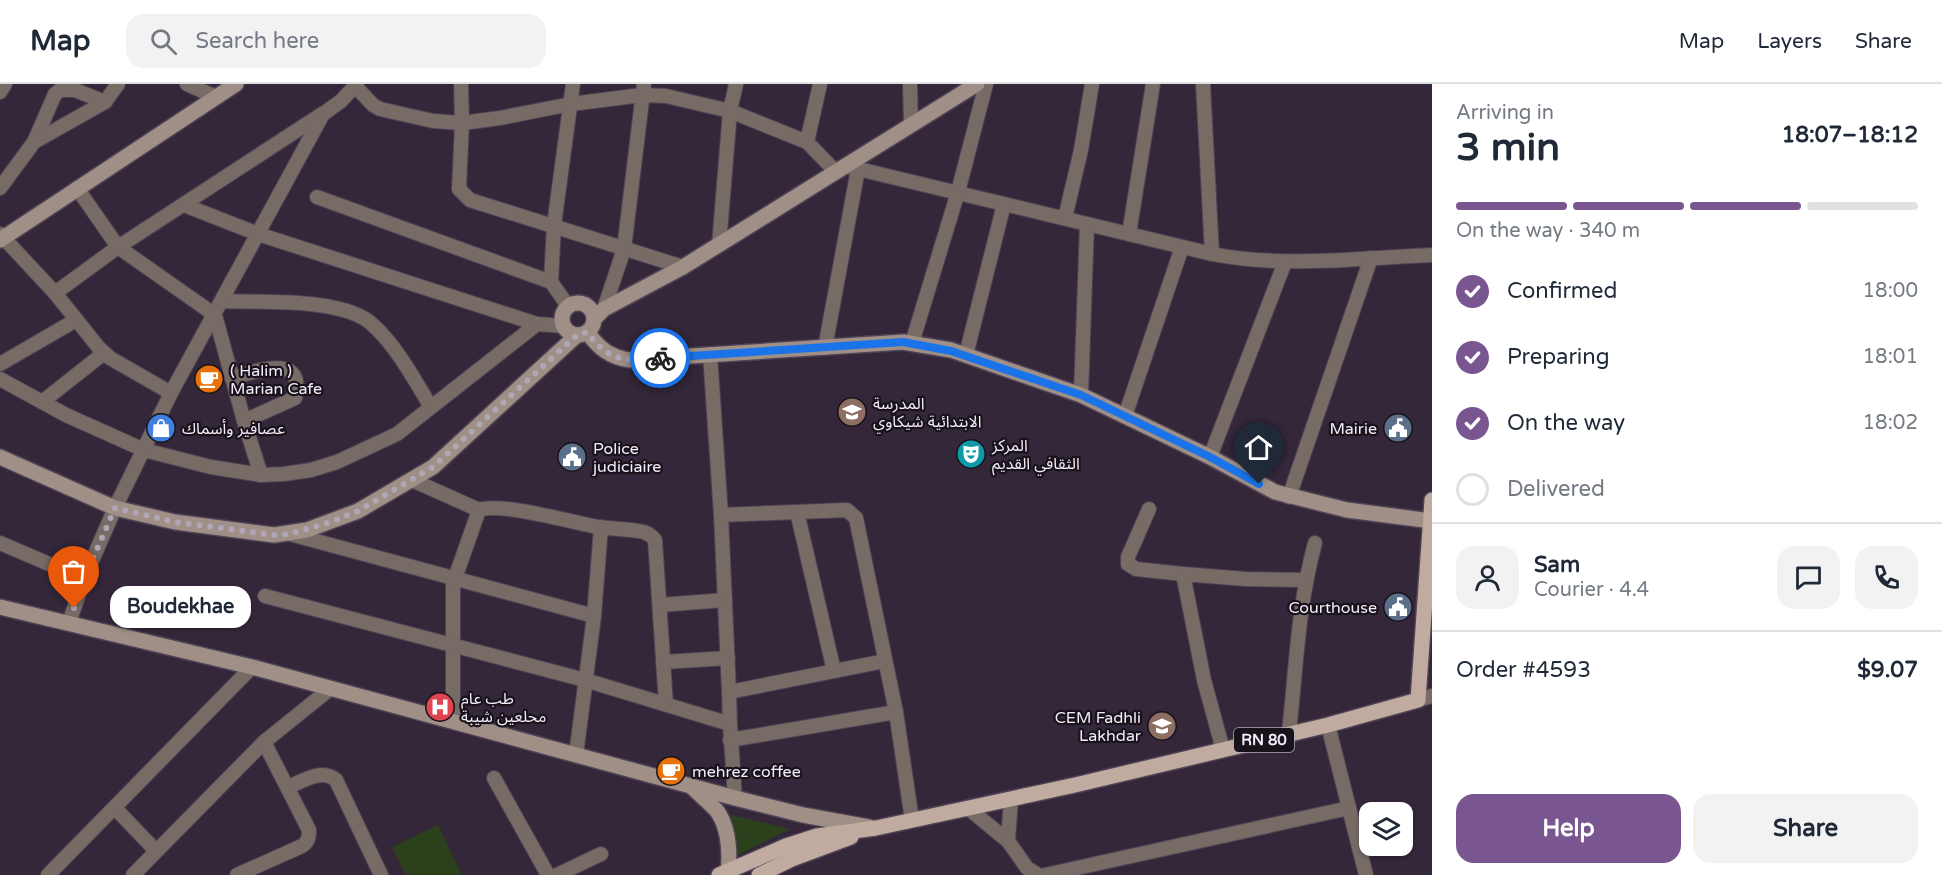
<!DOCTYPE html>
<meta charset="utf-8">
<style>
:root{--surface:#fff;--page:#f2f2f3;--text:#1f2937;--muted:#747a83;--line:#e0e1e3;--accent:#7a5691}
body{margin:0;font-family:"Varela Round","Noto Sans Arabic",sans-serif;background:var(--page);color:var(--text);height:100vh;display:flex;flex-direction:column;font-size:22px;white-space:nowrap}
*{box-sizing:border-box;margin:0}
p{font-size:20px;color:var(--muted)}
.icon{flex:none;width:33px;height:33px;fill:none;stroke:currentColor;stroke-width:2;stroke-linecap:round;stroke-linejoin:round}
.map{position:relative;flex:1;overflow:hidden}
.details{display:flex;flex-direction:column;background:var(--surface);width:510px}
.details>*{flex:none}
.buttons{position:absolute;left:1359px;top:718px;display:grid;gap:12px}
.buttons a{display:grid;place-items:center;width:54px;height:54px;border-radius:12px;background:var(--surface);box-shadow:0 2px 4px #0004;font-size:30px}
.pin{position:absolute;display:grid;place-items:center;width:51px;height:51px;color:#fff;margin:-62px -26px;border-radius:50% 50% 50% 0;rotate:-45deg;box-shadow:0 0 6px #0007}
.pin .icon{rotate:45deg}
.courier{position:absolute;display:grid;place-items:center;width:60px;height:60px;margin:-30px;border:4px solid #1a73e8;border-radius:50%;background:#fff;color:#222;box-shadow:0 2px 8px #0007}
.bubble{position:absolute;height:42px;border-radius:18px;background:var(--surface);box-shadow:0 2px 4px #0004;font-size:20px;font-weight:800;line-height:42px;text-align:center}
.overview em{font-style:normal;font-weight:800}
.overview div{display:flex;flex-direction:column-reverse}
.overview{display:flex;align-items:center;justify-content:space-between;height:102px;padding:0 24px}
h1{font-size:39px;font-weight:800;line-height:45px}
.bar{display:grid;grid-template-columns:repeat(4,1fr);gap:9px 6px;align-content:center;height:72px;padding:0 24px}
.bar i{height:8px;border-radius:4px;background:var(--line)}
.bar .on{background:var(--accent)}
.bar p{grid-column:span 4}
.line{display:flex;align-items:center;gap:15px;padding:0 24px;border-top:2px solid var(--line)}
.line div{flex:1}
.round{display:grid;place-items:center;flex:none;width:63px;height:63px;border-radius:18px;background:var(--page)}
ol{padding:0 24px;list-style:none}
li{display:flex;align-items:center;gap:18px;height:66px}
li p{margin-inline-start:auto}
li .icon{padding:6px;border-radius:50%;background:var(--accent);color:#fff;stroke-width:4}
li:last-child{color:var(--muted)}
li i{width:33px;height:33px;border:3px solid var(--line);border-radius:50%}
.button{display:flex;gap:12px;margin-top:auto;padding:12px 24px}
.button a{flex:1;height:69px;border-radius:18px;background:var(--accent);color:#fff;font-size:24px;font-weight:800;line-height:69px;text-align:center}
.button a+a{background:var(--page);color:var(--text)}
header{display:flex;align-items:center;gap:36px;box-sizing:border-box;height:84px;padding:0 30px;background:var(--surface);border-bottom:2px solid var(--line)}
header strong{font-size:28px}
nav{display:flex;gap:33px;margin-inline-start:auto;font-size:21px}
.search{width:420px;height:54px;background:var(--page);display:flex;align-items:center;gap:15px;box-sizing:border-box;padding:0 21px;border-radius:18px;color:var(--muted);font-size:22px}
main{display:flex;flex:1;min-height:0}
.map>svg:first-child{display:block}
.green{fill:#2b401b}
.lines{fill:none;stroke-linecap:round;stroke-linejoin:round}
.street-casing{stroke:#4e4354;stroke-width:16}
.secondary-casing{stroke:#4e4354;stroke-width:18}
.primary-casing{stroke:#4e4354;stroke-width:18}
.street{stroke:#776b66;stroke-width:14}
.secondary{stroke:#a08f86;stroke-width:15}
.primary{stroke:#c1aa9f;stroke-width:15}
.done{stroke:#b0a7b6;stroke-width:6;stroke-dasharray:0 10.8}
.route{stroke:#1a73e8;stroke-width:8}
.labels{text-anchor:middle;stroke-width:4.5;stroke-linejoin:round;paint-order:stroke}
.shield{fill:#18121b;stroke:#b2abb6;stroke-width:1.5}
.shield-label{font-size:15px;font-weight:bold;fill:#f4ecf9}
.poi-label{font-size:16px;fill:#f4ecf9;stroke:#18121b;text-anchor:start}
</style>
<header>
<strong>Map</strong>
<div class="search"><svg class="icon" aria-label="search" viewBox="0 0 24 24"><circle cx="10" cy="10" r="6"/><path d="M15 15l6 6"/></svg>Search here</div>
<nav><a>Map</a><a>Layers</a><a>Share</a></nav>
</header>
<main>
<div class="map">
<svg width="1432" height="791" viewBox="0 0 1432 791">
<rect width="100%" height="100%" fill="#332739"/>
<!-- green -->
<g class="green">
<polygon points="723,729 790,745 738,771"/>
<polygon points="438,741 462,791 406,791 392,763"/>
</g>
<g class="lines">
<!-- street casing -->
<g class="street-casing">
<g id="street">
<polyline points="187,0 216,13"/>
<polyline points="461,0 462,39 459,105 470,116 683,183"/>
<polyline points="910,0 911,41"/>
<polyline points="1203,0 1212,170"/>
<polyline points="356,3 373,21 380,25 433,37 462,39 500,34 571,20 642,11 666,12 730,27 807,58 820,0"/>
<polyline points="0,8 5,0"/>
<polyline points="34,58 55,10 60,6 75,6 105,18"/>
<polyline points="807,58 836,88"/>
<path d="M846,82L1212,170C1284,184 1359,174 1432,171"/>
<polyline points="0,104 34,58 105,18 118,0"/>
<polyline points="77,104 118,163 215,231 244,337"/>
<polyline points="317,113 551,198 568,222"/>
<polyline points="184,121 258,150 537,240 564,242"/>
<polyline points="1065,134 1081,66 1092,0"/>
<polyline points="0,150 55,209 99,264 110,274 171,309"/>
<polyline points="1129,150 1153,0"/>
<polyline points="719,161 730,27 736,0"/>
<polyline points="551,198 554,141 573,0"/>
<polyline points="55,209 118,163 322,30"/>
<path d="M222,217C261,219 344,213 373,241C397,263 414,295 431,323"/>
<polyline points="604,225 624,165 644,0"/>
<polyline points="912,259 958,108 986,0"/>
<polyline points="825,264 858,85"/>
<polyline points="710,270 721,431 729,608 885,577"/>
<polyline points="966,271 1004,120"/>
<polyline points="0,280 76,236"/>
<path d="M232,294C256,287 306,268 295,314L244,337L261,391"/>
<polyline points="0,295 66,331 144,366 211,383 261,391 284,390 311,386 337,378 397,350 537,240"/>
<polyline points="1081,311 1087,140"/>
<polyline points="42,318 104,269"/>
<polyline points="1125,332 1182,163"/>
<polyline points="1210,373 1285,178"/>
<polyline points="412,396 479,426 453,500 453,636"/>
<polyline points="1289,413 1371,174"/>
<polyline points="1149,425 1128,473 1128,480 1136,485 1183,490"/>
<path d="M479,426C502,418 570,438 598,443C613,445 629,445 644,448C649,450 652,452 655,456L666,620"/>
<polyline points="797,428 834,587"/>
<polyline points="721,431 847,426 856,434 896,628 912,736"/>
<polyline points="290,450 594,532"/>
<polyline points="0,459 84,495"/>
<polyline points="265,512 585,596 730,640 735,714"/>
<polyline points="660,521 725,516"/>
<polyline points="69,539 84,495 115,424 171,309 323,30 341,17 357,0"/>
<polyline points="663,578 728,574"/>
<polyline points="729,608 730,640"/>
<polyline points="1418,616 1432,612"/>
<polyline points="1328,641 1366,791"/>
<path d="M1289,649C1296,585 1298,521 1315,459"/>
<polyline points="730,656 896,628"/>
<polyline points="1223,666 1204,596 1183,490 1246,495 1305,496"/>
<polyline points="576,671 594,532 601,443"/>
<polyline points="494,694 548,791"/>
<path d="M288,703C303,697 322,684 336,696L381,791"/>
<polyline points="115,724 156,767"/>
<polyline points="968,724 1008,757 1011,715"/>
<polyline points="1008,757 1027,784 1038,791"/>
<polyline points="48,791 252,583"/>
<polyline points="133,791 264,658 331,604"/>
<path d="M237,791L302,762C308,758 309,754 309,746L264,658"/>
<polyline points="557,791 601,770"/>
<polyline points="1045,791 1349,724"/>
</g>
</g>
<!-- secondary casing -->
<g class="secondary-casing">
<g id="secondary">
<polyline points="0,156 236,0"/>
<circle cx="578" cy="235" r="16"/>
<polyline points="594,235 604,225 683,183 977,0"/>
<path d="M587,248C599,264 609,273 630,276L903,258L951,266L1081,311L1210,373L1275,408L1347,426L1432,437"/>
<polyline points="0,373 115,424 175,438 274,451 307,446 358,427 433,383 577,251"/>
<polyline points="0,523 252,583 735,714 803,731 869,743"/>
<path d="M693,704C701,712 710,719 717,727C730,745 730,770 728,791"/>
</g>
</g>
<!-- primary casing -->
<g class="primary-casing">
<g id="primary">
<polyline points="719,791 786,762 817,752 876,744 1075,701 1328,641 1418,616 1432,416"/>
<polyline points="759,791 792,775 851,753"/>
</g>
</g>
<!-- street -->
<use href="#street" class="street"/>
<!-- secondary -->
<use href="#secondary" class="secondary"/>
<!-- primary -->
<use href="#primary" class="primary"/>
</g>
<g class="lines">
<!-- done -->
<path class="done" d="M74,524L84,495L115,424L175,438L274,451L290,450L331,438L358,427L433,383L577,251L587,248C612,280 623,276 660,274"/>
<!-- route -->
<polyline class="route" points="660,274 903,258 951,267 1081,311 1210,373 1259,400"/>
</g>
<!-- icons -->
<defs>
<g id="cafe-disc" transform="scale(1.5)"><circle r="9.5" fill="#e8710a" stroke="#18121b"/><path d="M-5.5-4.5H6V0H3Q3 3.5 0 3.5H-2.5Q-5.5 3.5-5.5 0ZM3-3.2v2h1.7v-2ZM-6 4.5H4V6H-6Z" fill="#fff"/></g>
<g id="school-disc" transform="scale(1.5)"><circle r="9.5" fill="#8d6e63" stroke="#18121b"/><path d="M0-5L7-2L0 1L-7-2ZM-4 1L0 2.5L4 1V4Q0 6-4 4Z" fill="#fff"/></g>
<g id="shop-disc" transform="scale(1.5)"><circle r="9.5" fill="#3f7fe0" stroke="#18121b"/><path d="M-5-2.5h2.3a2.7 3.5 0 0 1 5.4 0H5L5.5 6h-11ZM-1.5-2.5h3a1.5 2.3 0 0 0-3 0Z" fill="#fff"/></g>
<g id="civic-disc" transform="scale(1.5)"><circle r="9.5" fill="#5c6f8a" stroke="#18121b"/><path d="M-.6-6.5H3V-4.5H.6V-3L4-1V1h2V6H-6V1h2V-1L-.6-3ZM-1.2 2.5V6h2.4V2.5Z" fill="#fff"/></g>
<g id="theatre-disc" transform="scale(1.5)"><circle r="9.5" fill="#0f9aa8" stroke="#18121b"/><path d="M-5-5.5Q0-4 5-5.5V0Q5 5 0 6Q-5 5-5 0ZM-3.3-2.5H-1v1.5H-3.3ZM1-2.5H3.3v1.5H1ZM-2.8 1Q0 5.5 2.8 1Z" fill="#fff"/></g>
<g id="hospital-disc" transform="scale(1.5)"><circle r="9.5" fill="#e0444e" stroke="#18121b"/><path d="M-5-5h3v3.5h4V-5h3V5h-3V1.5h-4V5h-3Z" fill="#fff"/></g>
</defs>
<g fill-rule="evenodd">
<use href="#cafe-disc" x="209" y="295"/>
<use href="#school-disc" x="852" y="328"/>
<use href="#shop-disc" x="161" y="344"/>
<use href="#civic-disc" x="1398" y="344"/>
<use href="#theatre-disc" x="971" y="370"/>
<use href="#civic-disc" x="572" y="373"/>
<use href="#civic-disc" x="1398" y="523"/>
<use href="#hospital-disc" x="440" y="623"/>
<use href="#school-disc" x="1162" y="642"/>
<use href="#cafe-disc" x="671" y="687"/>
</g>
<g class="labels">
<!-- shield labels -->
<rect class="shield" x="1234" y="644" width="60" height="24" rx="4.5"/>
<g class="shield-label">
<text x="1264" y="661">RN 80</text>
</g>
<!-- poi labels -->
<g class="poi-label">
<text x="230" y="292">( Halim )<tspan x="230" dy="18">Marian Cafe</tspan></text>
<text x="873" y="325">المدرسة<tspan x="873" dy="18">الابتدائية شيكاوي</tspan></text>
<text x="182" y="350">عصافير وأسماك</text>
<text x="1377" y="350" text-anchor="end">Mairie</text>
<text x="992" y="367">المركز<tspan x="992" dy="18">الثقافي القديم</tspan></text>
<text x="593" y="370">Police<tspan x="593" dy="18">judiciaire</tspan></text>
<text x="1377" y="529" text-anchor="end">Courthouse</text>
<text x="461" y="620">طب عام<tspan x="461" dy="18">محلعين شيبة</tspan></text>
<text x="1141" y="639" text-anchor="end">CEM Fadhli<tspan x="1141" dy="18">Lakhdar</tspan></text>
<text x="692" y="693">mehrez coffee</text>
</g>
</g>
</svg>
<div class="buttons">
<a><svg class="icon" aria-label="layers" viewBox="0 0 24 24"><path d="M12 4l9 5-9 5-9-5zM3 14l9 5 9-5"/></svg></a>
</div>
<div class="pin" style="left:74px;top:524px;background:#ea580c"><svg class="icon" aria-label="bag" viewBox="0 0 24 24"><path d="M5 8h14l-1 12H6zM9 8a3 3 0 0 1 6 0"/></svg></div>
<div class="pin" style="left:1259px;top:400px;background:#1f2937"><svg class="icon" aria-label="home" viewBox="0 0 24 24"><path d="M3 11l9-7 9 7M6 9v11h12V9"/></svg></div>
<div class="courier" style="left:660px;top:274px"><svg class="icon" aria-label="bike" viewBox="0 0 24 24"><circle cx="6" cy="16" r="4"/><circle cx="18" cy="16" r="4"/><path d="M6 16l4-8h5l3 8M10 8l3 8H6M13 5h3"/></svg></div>
<div class="bubble" style="left:110px;top:502px;width:141px">Boudekhae</div>
</div>
<section class="details">
<div class="overview"><div><h1>3 min</h1><p>Arriving in</p></div><em>18:07–18:12</em></div>
<div class="bar"><i class="on"></i><i class="on"></i><i class="on"></i><i></i><p>On the way · 340 m</p></div>
<ol>
<li><svg class="icon" aria-label="check" viewBox="0 0 24 24"><path d="M5 12l5 5 9-10"/></svg>Confirmed<p>18:00</p></li>
<li><svg class="icon" aria-label="check" viewBox="0 0 24 24"><path d="M5 12l5 5 9-10"/></svg>Preparing<p>18:01</p></li>
<li><svg class="icon" aria-label="check" viewBox="0 0 24 24"><path d="M5 12l5 5 9-10"/></svg>On the way<p>18:02</p></li>
<li><i></i>Delivered</li>
</ol>
<div class="line" style="height:108px"><a class="round"><svg class="icon" aria-label="person" viewBox="0 0 24 24"><circle cx="12" cy="8" r="4"/><path d="M4 21q1-7 8-7t8 7"/></svg></a><div><b>Sam</b><p>Courier · 4.4</p></div><a class="round"><svg class="icon" aria-label="chat" viewBox="0 0 24 24"><path d="M4 5h16v11H9l-5 4z"/></svg></a><a class="round"><svg class="icon" aria-label="phone" viewBox="0 0 24 24"><path d="M5 4h4l2 5-3 2q2 4 5 5l2-3 5 2v4C11 20 4 13 5 4z"/></svg></a></div>
<div class="line" style="height:78px"><div>Order #4593</div><b>$9.07</b></div>
<div class="button"><a>Help</a><a>Share</a></div>
</section>
</main>
